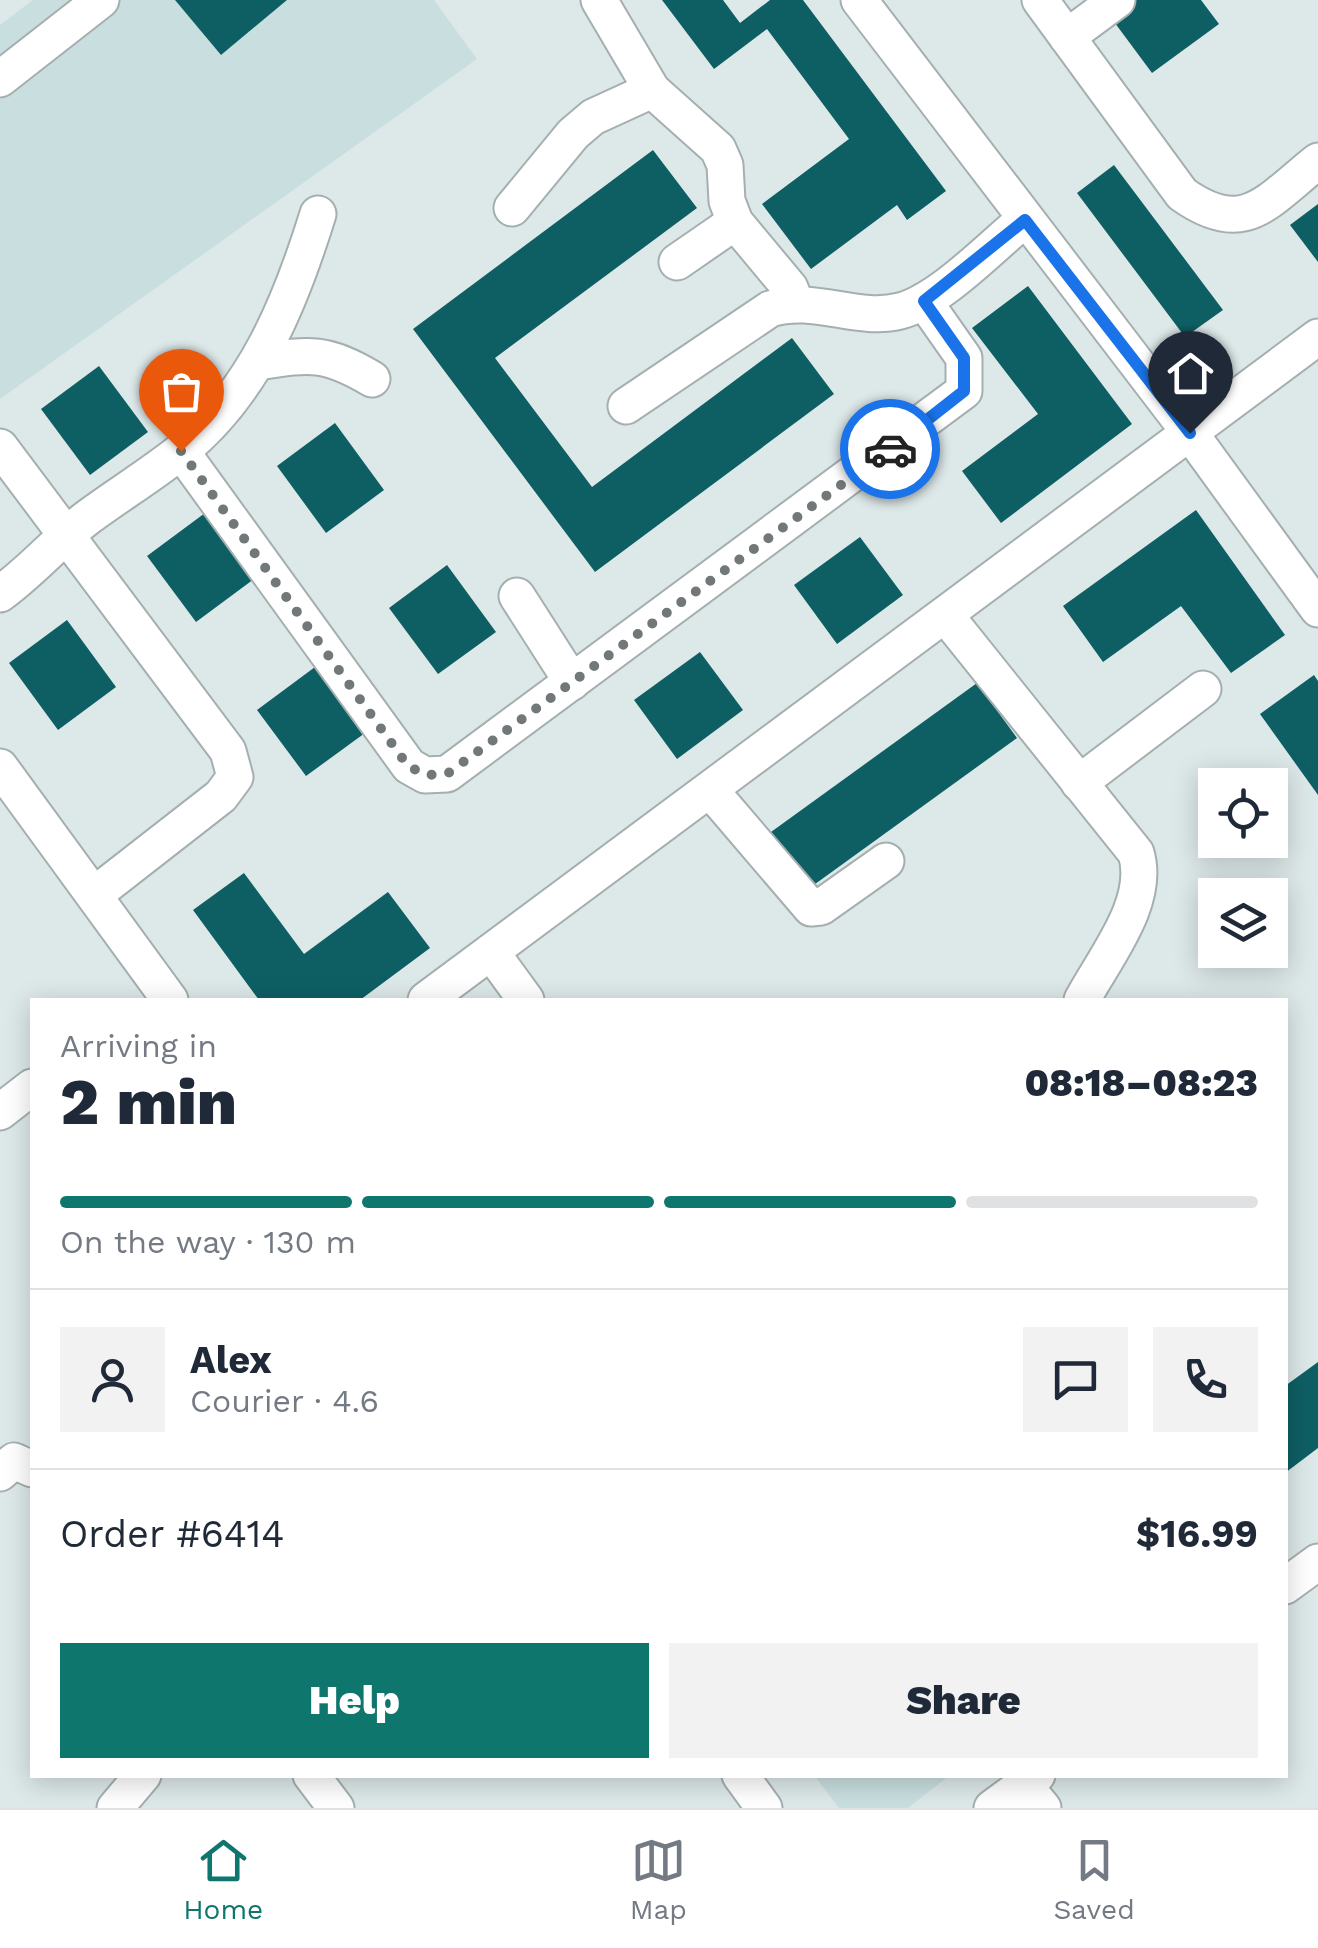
<!DOCTYPE html>
<meta charset="utf-8">
<style>
:root{--surface:#fff;--page:#f2f2f3;--text:#1f2937;--muted:#747a83;--line:#e0e1e3;--accent:#0f766e}
body{margin:0;font-family:"Work Sans",sans-serif;background:var(--page);color:var(--text);height:100vh;display:flex;flex-direction:column;font-size:38px;white-space:nowrap}
*{box-sizing:border-box;margin:0}
p{font-size:32px;color:var(--muted)}
.icon{flex:none;width:55px;height:55px;fill:none;stroke:currentColor;stroke-width:2;stroke-linecap:round;stroke-linejoin:round}
.map{position:relative;flex:1;overflow:hidden}
.details{position:absolute;left:30px;top:998px;width:1258px;height:780px;display:flex;flex-direction:column;background:var(--surface);border-radius:0px;box-shadow:0 5px 25px #0003}
.details>*{flex:none}
.controls{position:absolute;left:1198px;top:768px;display:grid;gap:20px}
.controls a{display:grid;place-items:center;width:90px;height:90px;border-radius:0px;background:var(--surface);box-shadow:0 5px 25px #0003;font-size:50px}
.pin{position:absolute;display:grid;place-items:center;width:85px;height:85px;color:#fff;margin:-102px -42px;border-radius:50% 50% 50% 0;rotate:-45deg;box-shadow:0 0 10px #0007}
.pin .icon{rotate:45deg}
.courier{position:absolute;display:grid;place-items:center;width:100px;height:100px;margin:-50px;border:8px solid #1a73e8;border-radius:50%;background:#fff;color:#222;box-shadow:0 2px 12px #0007}
.headline em{font-style:normal;font-weight:800}
.headline div{display:flex;flex-direction:column-reverse}
.headline{display:flex;align-items:center;justify-content:space-between;height:170px;padding:0 30px}
h1{font-size:65px;font-weight:800;line-height:75px}
.bar{display:grid;grid-template-columns:repeat(4,1fr);gap:15px 10px;align-content:center;height:120px;padding:0 30px}
.bar i{height:12px;border-radius:8px;background:var(--line)}
.bar .current{background:var(--accent)}
.bar p{grid-column:span 4}
.line{display:flex;align-items:center;gap:25px;padding:0 30px;border-top:2px solid var(--line)}
.line div{flex:1}
.round{display:grid;place-items:center;flex:none;width:105px;height:105px;border-radius:0px;background:var(--page)}
.button{display:flex;gap:20px;margin-top:auto;padding:20px 30px}
.button a{flex:1;height:115px;border-radius:0px;background:var(--accent);color:#fff;font-size:40px;font-weight:800;line-height:115px;text-align:center}
.button a+a{background:var(--page);color:var(--text)}
.tab-bar{display:flex;justify-content:space-around;align-items:center;height:140px;border-top:2px solid var(--line);background:var(--surface);font-size:28px;color:var(--muted)}
.tab-bar a{display:grid;justify-items:center;gap:5px}
.tab-bar .current{color:var(--accent)}
.map>svg:first-child{display:block}
.built{fill:#c9dedf}
.building{fill:#0e5f64}
.lines{fill:none;stroke-linecap:round;stroke-linejoin:round}
.minor-casing{stroke:#a5afb0;stroke-width:39}
.minor{stroke:#fff;stroke-width:35}
.done{stroke:#727879;stroke-width:10;stroke-dasharray:0 18}
.route{stroke:#1a73e8;stroke-width:12}
</style>
<div class="map">
<svg width="1318" height="1808" viewBox="0 0 1318 1808">
<rect width="100%" height="100%" fill="#dde8e9"/>
<!-- built -->
<g class="built">
<polygon points="33,0 434,0 477,59 0,399 0,25"/>
<polygon points="814,1775 950,1775 908,1808 839,1808"/>
</g>
<!-- building -->
<g class="building">
<polygon points="175,0 287,0 221,55"/>
<polygon points="662,0 723,0 740,23 770,0 803,0 946,191 907,220 897,205 811,269 762,204 849,139 767,29 714,69"/>
<polygon points="1129,0 1201,0 1219,24 1152,73 1109,15"/>
<polygon points="653,150 697,208 495,358 592,487 792,338 834,394 595,572 413,329"/>
<polygon points="1114,165 1223,310 1185,337 1077,193"/>
<polygon points="1318,204 1318,262 1290,225"/>
<polygon points="1028,286 1132,424 1001,523 962,471 1038,414 972,328"/>
<polygon points="99,366 148,432 90,475 41,409"/>
<polygon points="335,423 384,490 326,533 277,466"/>
<polygon points="1196,510 1285,635 1231,673 1181,606 1103,662 1063,606"/>
<polygon points="205,513 254,579 196,622 147,556"/>
<polygon points="860,537 903,595 837,644 794,585"/>
<polygon points="447,565 496,632 438,674 389,608"/>
<polygon points="67,620 116,687 58,730 9,663"/>
<polygon points="700,652 743,710 677,759 634,700"/>
<polygon points="315,667 365,733 306,776 257,710"/>
<polygon points="1314,675 1318,681 1318,795 1260,714"/>
<polygon points="977,683 1017,738 811,887 771,832"/>
<polygon points="244,873 304,954 388,892 430,948 360,1000 259,1000 193,910"/>
<polygon points="1318,1362 1318,1448 1285,1473 1285,1386"/>
</g>
<g class="lines">
<!-- minor casing -->
<g class="minor-casing">
<g id="minor">
<polyline points="599,0 652,90 718,149 725,165 727,201 735,222 790,288 795,301"/>
<polyline points="859,0 1190,433 1318,609"/>
<path d="M1040,0L1182,194C1245,239 1267,201 1318,161"/>
<polyline points="1067,37 1117,0"/>
<polyline points="0,79 101,0"/>
<polyline points="512,208 573,134 593,117 652,90"/>
<polyline points="677,262 735,222"/>
<path d="M258,362C310,354 325,351 372,379"/>
<path d="M626,406L770,309C814,295 857,322 900,311C940,301 992,246 1025,219"/>
<polyline points="0,447 228,751 235,777 221,796 94,895"/>
<polyline points="181,451 409,766 425,775 447,774 964,391 964,358 924,301"/>
<path d="M0,594C33,570 56,542 87,518C118,495 151,475 181,451C255,392 291,301 318,214"/>
<polyline points="517,596 572,682"/>
<path d="M946,616L1136,853C1151,902 1105,957 1082,1000"/>
<polyline points="0,767 170,1000"/>
<polyline points="1079,783 1203,689"/>
<polyline points="711,791 811,908 821,907 886,861"/>
<polyline points="491,952 526,1000"/>
<polyline points="426,1000 1318,337"/>
<polyline points="0,1112 32,1087"/>
<polyline points="0,1473 14,1461 32,1469"/>
<polyline points="1285,1586 1318,1562"/>
<polyline points="311,1775 336,1808"/>
<polyline points="740,1775 764,1808"/>
<polyline points="1024,1785 1043,1808"/>
<polyline points="115,1808 143,1775"/>
<polyline points="992,1808 1037,1775"/>
</g>
</g>
<!-- minor -->
<use href="#minor" class="minor"/>
</g>
<g class="lines">
<!-- done -->
<polyline class="done" points="181,451 408,766 426,775 447,774 890,449"/>
<!-- route -->
<polyline class="route" points="890,449 964,391 964,358 924,301 1025,220 1190,433"/>
</g>
</svg>
<div class="controls">
<a><svg class="icon" aria-label="locate" viewBox="0 0 24 24"><circle cx="12" cy="12" r="6"/><path d="M12 2v4M12 18v4M2 12h4M18 12h4"/></svg></a>
<a><svg class="icon" aria-label="layers" viewBox="0 0 24 24"><path d="M12 4l9 5-9 5-9-5zM3 14l9 5 9-5"/></svg></a>
</div>
<div class="pin" style="left:181px;top:451px;background:#ea580c"><svg class="icon" aria-label="bag" viewBox="0 0 24 24"><path d="M5 8h14l-1 12H6zM9 8a3 3 0 0 1 6 0"/></svg></div>
<div class="pin" style="left:1190px;top:433px;background:#1f2937"><svg class="icon" aria-label="home" viewBox="0 0 24 24"><path d="M3 11l9-7 9 7M6 9v11h12V9"/></svg></div>
<div class="courier" style="left:890px;top:449px"><svg class="icon" aria-label="car" viewBox="0 0 24 24"><path d="M5 17H2v-5l4-1 3-4h7l3 4 3 1v5h-3M9 17h6M6 11h13"/><circle cx="7" cy="17" r="2"/><circle cx="17" cy="17" r="2"/></svg></div>
<section class="details">
<div class="headline"><div><h1>2 min</h1><p>Arriving in</p></div><em>08:18–08:23</em></div>
<div class="bar"><i class="current"></i><i class="current"></i><i class="current"></i><i></i><p>On the way · 130 m</p></div>
<div class="line" style="height:180px"><a class="round"><svg class="icon" aria-label="person" viewBox="0 0 24 24"><circle cx="12" cy="8" r="4"/><path d="M4 21q1-7 8-7t8 7"/></svg></a><div><b>Alex</b><p>Courier · 4.6</p></div><a class="round"><svg class="icon" aria-label="chat" viewBox="0 0 24 24"><path d="M4 5h16v11H9l-5 4z"/></svg></a><a class="round"><svg class="icon" aria-label="phone" viewBox="0 0 24 24"><path d="M5 4h4l2 5-3 2q2 4 5 5l2-3 5 2v4C11 20 4 13 5 4z"/></svg></a></div>
<div class="line" style="height:130px"><div>Order #6414</div><b>$16.99</b></div>
<div class="button"><a>Help</a><a>Share</a></div>
</section>
</div>
<nav class="tab-bar">
<a class="current"><svg class="icon" aria-label="home" viewBox="0 0 24 24"><path d="M3 11l9-7 9 7M6 9v11h12V9"/></svg>Home</a>
<a><svg class="icon" aria-label="map" viewBox="0 0 24 24"><path d="M3 6l6-2 6 2 6-2v14l-6 2-6-2-6 2zM9 4v14M15 6v14"/></svg>Map</a>
<a><svg class="icon" aria-label="saved" viewBox="0 0 24 24"><path d="M7 4h10v16l-5-4-5 4z"/></svg>Saved</a>
</nav>
